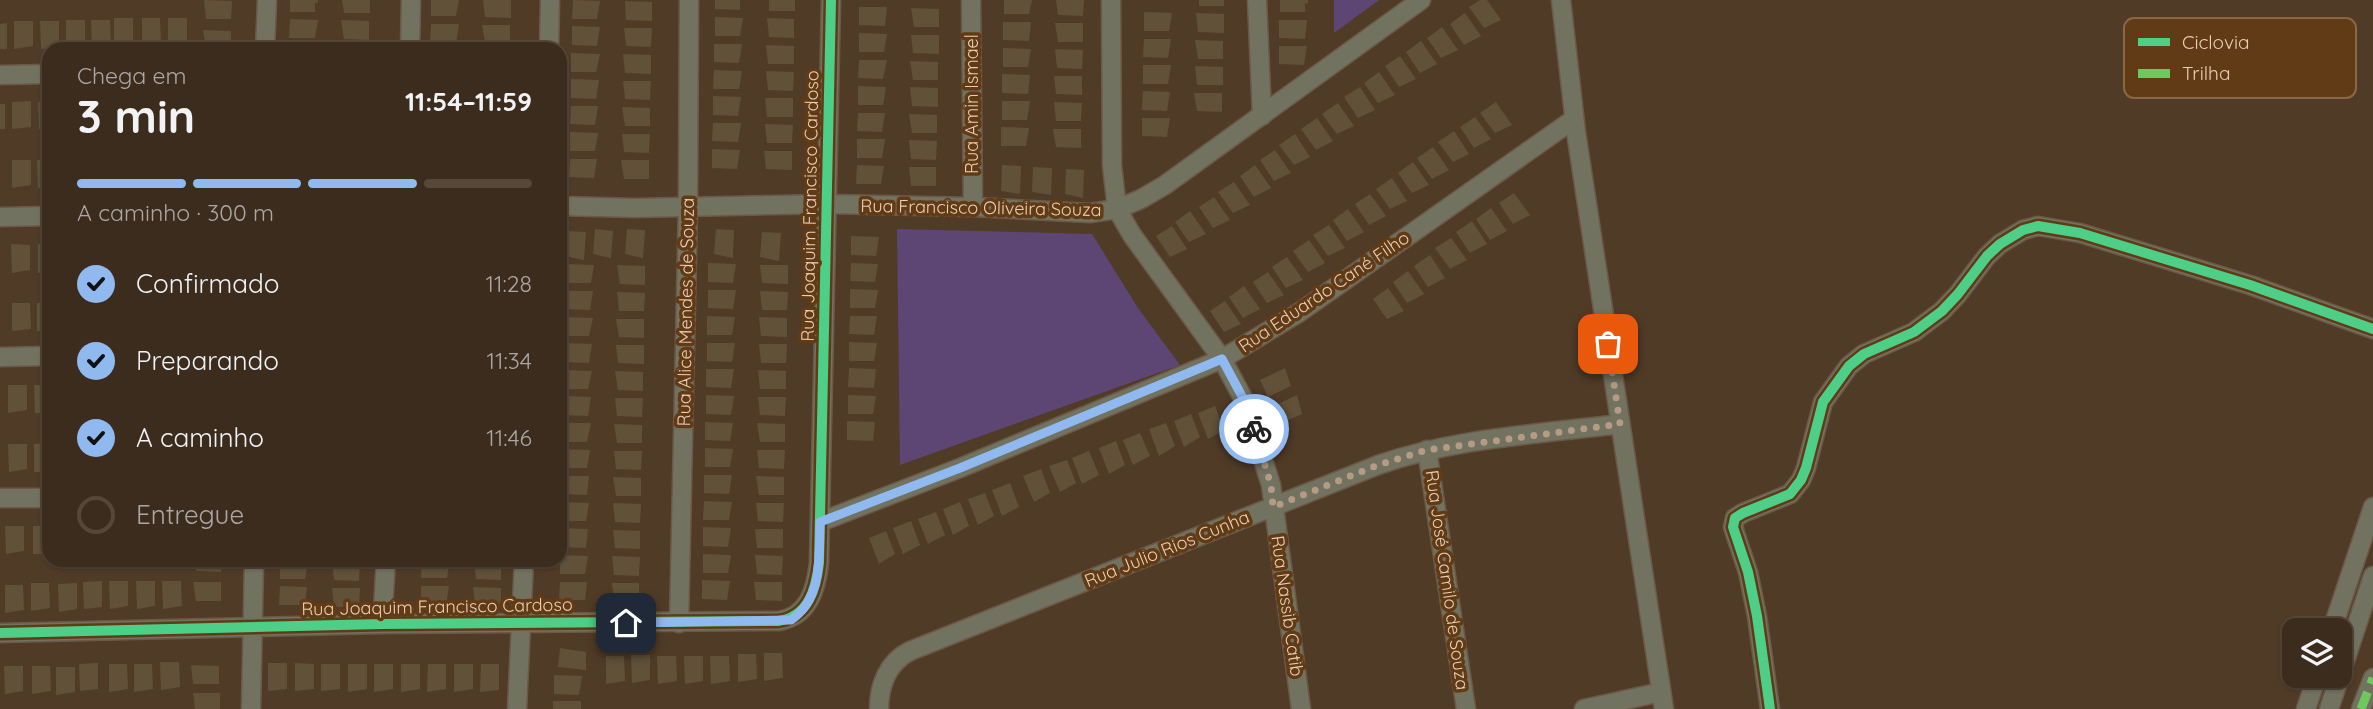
<!DOCTYPE html>
<html lang="pt">
<meta charset="utf-8">
<style>
:root{--surface:#3c2c1d;--page:#47382a;--text:#f1f3f6;--muted:#aca7a4;--line:#55483b;--accent:#90b9f0}
body{margin:0;font-family:Quicksand,sans-serif;background:var(--page);color:var(--text);height:100vh;display:flex;flex-direction:column;font-size:26px;white-space:nowrap}
*{box-sizing:border-box;margin:0}
p{font-size:23px;color:var(--muted)}
.icon{flex:none;width:38px;height:38px;fill:none;stroke:currentColor;stroke-width:2;stroke-linecap:round;stroke-linejoin:round}
.map{position:relative;flex:1;overflow:hidden}
.details{position:absolute;left:42px;top:42px;width:525px;height:525px;display:flex;flex-direction:column;background:var(--surface);border-radius:21px;box-shadow:0 2px 5px #0004,0 0 0 2px var(--line)}
.details>*{flex:none}
.buttons{position:absolute;left:2282px;top:618px;display:grid;gap:14px}
.buttons a{display:grid;place-items:center;width:70px;height:70px;border-radius:14px;background:var(--surface);box-shadow:0 2px 5px #0004,0 0 0 2px var(--line);font-size:35px}
.pin{position:absolute;display:grid;place-items:center;width:60px;height:60px;color:#fff;margin:-30px;border-radius:14px;box-shadow:0 4px 10px #0006}
.courier{position:absolute;display:grid;place-items:center;width:70px;height:70px;margin:-35px;border:5px solid #90b9f0;border-radius:50%;background:#fff;color:#222;box-shadow:0 2px 9px #0007}
.overview em{font-style:normal;font-weight:800}
.overview div{display:flex;flex-direction:column-reverse}
.overview{display:flex;align-items:center;justify-content:space-between;height:119px;padding:0 35px}
h1{font-size:46px;font-weight:800;line-height:52px}
.bar{display:grid;grid-template-columns:repeat(4,1fr);gap:10px 7px;align-content:center;height:84px;padding:0 35px}
.bar i{height:9px;border-radius:5px;background:var(--line)}
.bar .selected{background:var(--accent)}
.bar p{grid-column:span 4}
ol{padding:0 35px;list-style:none}
li{display:flex;align-items:center;gap:21px;height:77px}
li p{margin-inline-start:auto}
li .icon{padding:7px;border-radius:50%;background:var(--accent);color:#111;stroke-width:4}
li:last-child{color:var(--muted)}
li i{width:38px;height:38px;border:4px solid var(--line);border-radius:50%}
.map>svg:first-child{display:block}
.green{fill:#5e4674}
.building{fill:#615139}
.lines{fill:none;stroke-linecap:round;stroke-linejoin:round}
.minor-casing{stroke:#6c5847;stroke-width:21}
.minor{stroke:#717260;stroke-width:18}
.quiet{stroke:#6dc95d;stroke-width:9;stroke-dasharray:18 9;stroke-linecap:butt}
.cycleway-casing{stroke:#613b16;stroke-width:15}
.cycleway{stroke:#4dcf88;stroke-width:10}
.done{stroke:#b59b84;stroke-width:7;stroke-dasharray:0 12.6}
.route{stroke:#90b9f0;stroke-width:9}
.labels{text-anchor:middle;stroke-width:7;stroke-linejoin:round;paint-order:stroke}
.street-label{font-size:18px;fill:#ebceb6;stroke:#613b16}
.key{fill:#613b16;stroke:#8a6746;stroke-width:2}
.key-label{font-size:19px;fill:#ebceb6}
</style>
<div class="map">
<svg width="2373" height="709" viewBox="0 0 2373 709">
<rect width="100%" height="100%" fill="#503b27"/>
<!-- green -->
<g class="green">
<polygon points="1334,0 1379,0 1334,33"/>
<polygon points="897,229 1092,234 1138,308 1180,365 900,465"/>
</g>
<!-- building -->
<g class="building">
<polygon points="204,0 232,1 231,19 206,19"/>
<polygon points="290,0 318,0 318,3 315,3 315,12 290,12"/>
<polygon points="342,0 370,0 370,13 344,13"/>
<polygon points="431,0 459,0 456,16 431,16"/>
<polygon points="483,0 511,0 511,18 485,17"/>
<polygon points="573,0 600,1 597,19 572,19"/>
<polygon points="715,0 740,0 740,10 715,9"/>
<rect x="769" y="0" width="26" height="11"/>
<polygon points="1004,0 1032,0 1029,14 1004,14"/>
<polygon points="1056,0 1084,0 1083,16 1058,15"/>
<rect x="1199" y="0" width="25" height="6"/>
<polygon points="1280,0 1308,0 1308,4 1305,3 1305,12 1280,12"/>
<polygon points="1480,0 1487,0 1501,20 1484,28 1469,7"/>
<polygon points="625,1 652,2 652,21 626,20"/>
<polygon points="859,7 887,7 885,26 859,25"/>
<polygon points="911,8 939,9 939,27 914,27"/>
<polygon points="1144,12 1172,13 1169,31 1144,31"/>
<polygon points="1196,13 1224,14 1224,33 1198,32"/>
<polygon points="1465,13 1481,36 1464,45 1450,24"/>
<polygon points="715,17 743,18 740,36 715,36"/>
<polygon points="114,18 133,18 133,43 114,46"/>
<polygon points="142,18 160,18 161,43 142,46"/>
<polygon points="168,18 187,18 187,43 168,46"/>
<polygon points="767,18 794,19 794,38 769,37"/>
<polygon points="290,19 318,20 315,38 289,38"/>
<polygon points="66,20 85,20 85,45 66,48"/>
<polygon points="91,20 110,20 111,45 92,48"/>
<polygon points="341,20 369,21 369,40 344,39"/>
<polygon points="1279,20 1307,20 1305,39 1279,38"/>
<polygon points="14,21 33,21 33,46 14,49"/>
<polygon points="40,21 59,21 59,46 41,49"/>
<polygon points="1003,22 1031,22 1029,41 1003,40"/>
<polygon points="7,23 7,49 0,49 0,24"/>
<polygon points="1055,23 1083,23 1083,42 1058,42"/>
<polygon points="431,24 459,24 456,43 430,42"/>
<polygon points="482,25 510,25 510,44 485,43"/>
<polygon points="572,26 600,27 597,46 572,45"/>
<polygon points="1442,27 1458,50 1441,58 1427,38"/>
<polygon points="624,28 652,28 651,47 626,46"/>
<polygon points="203,30 231,31 231,49 206,49"/>
<polygon points="859,33 887,34 884,52 859,52"/>
<polygon points="911,35 939,35 939,54 913,53"/>
<polygon points="1144,39 1171,39 1168,58 1143,57"/>
<polygon points="1195,40 1223,41 1223,59 1198,59"/>
<polygon points="1421,41 1437,64 1420,73 1406,52"/>
<polygon points="714,44 742,44 739,63 714,62"/>
<polygon points="766,45 794,46 794,64 768,64"/>
<polygon points="1279,46 1307,46 1304,65 1279,64"/>
<polygon points="1003,48 1031,49 1028,67 1003,67"/>
<polygon points="1055,49 1083,50 1082,69 1057,68"/>
<polygon points="571,53 600,54 596,72 571,72"/>
<polygon points="623,54 651,55 651,74 625,73"/>
<polygon points="1400,56 1416,79 1399,87 1385,66"/>
<polygon points="859,60 887,60 883,79 858,78"/>
<polygon points="910,61 938,62 938,80 913,80"/>
<polygon points="1143,65 1171,65 1168,84 1143,84"/>
<polygon points="1195,66 1223,67 1223,85 1197,85"/>
<polygon points="714,70 742,71 739,89 713,89"/>
<polygon points="766,71 794,72 793,91 768,90"/>
<polygon points="1379,72 1395,95 1378,103 1364,83"/>
<polygon points="1002,74 1030,75 1028,94 1002,93"/>
<polygon points="1054,76 1082,76 1082,95 1056,94"/>
<polygon points="571,79 599,80 596,99 571,98"/>
<polygon points="623,81 651,81 650,100 625,99"/>
<polygon points="858,86 886,87 883,105 858,105"/>
<polygon points="910,87 938,88 938,107 912,106"/>
<polygon points="1360,87 1375,110 1358,118 1344,97"/>
<polygon points="1143,91 1170,92 1167,111 1142,110"/>
<polygon points="1194,93 1222,93 1222,112 1197,111"/>
<polygon points="713,96 741,97 738,116 713,115"/>
<polygon points="765,98 793,98 793,117 767,117"/>
<polygon points="31,101 31,127 12,129 12,102"/>
<polygon points="49,101 48,129 39,129 38,102"/>
<polygon points="1002,101 1030,101 1027,120 1002,120"/>
<polygon points="1054,102 1082,103 1081,121 1056,121"/>
<polygon points="1496,102 1512,125 1495,133 1480,113"/>
<polygon points="1338,103 1354,126 1337,134 1322,114"/>
<rect x="0" y="104" width="5" height="25"/>
<polygon points="571,106 598,106 595,125 570,124"/>
<polygon points="622,107 650,108 650,126 625,126"/>
<polygon points="858,113 885,113 882,132 857,131"/>
<polygon points="909,114 937,115 937,133 912,133"/>
<polygon points="1475,117 1491,139 1474,148 1460,127"/>
<polygon points="1142,118 1170,118 1167,137 1142,136"/>
<polygon points="1317,118 1333,141 1316,150 1301,129"/>
<polygon points="713,123 741,123 738,142 712,141"/>
<polygon points="765,124 793,125 792,143 767,143"/>
<polygon points="1001,127 1029,128 1026,146 1001,146"/>
<polygon points="1053,129 1081,129 1081,148 1056,147"/>
<polygon points="1454,131 1469,154 1453,162 1438,142"/>
<polygon points="570,132 598,133 595,151 570,151"/>
<polygon points="622,134 650,134 649,153 624,152"/>
<polygon points="1295,134 1310,157 1294,165 1279,145"/>
<polygon points="857,139 885,139 882,158 857,158"/>
<polygon points="909,140 937,141 936,160 911,159"/>
<polygon points="1433,147 1449,170 1432,179 1417,158"/>
<polygon points="712,149 740,150 737,169 712,168"/>
<polygon points="1275,150 1291,173 1274,181 1260,160"/>
<polygon points="764,151 792,151 792,170 766,169"/>
<polygon points="570,159 597,159 594,178 569,177"/>
<polygon points="12,160 31,160 31,185 12,188"/>
<polygon points="37,160 49,160 48,188 38,188"/>
<polygon points="621,160 649,160 649,179 624,179"/>
<polygon points="1413,162 1429,185 1412,193 1398,173"/>
<polygon points="857,165 884,166 881,184 856,184"/>
<polygon points="1002,165 1021,166 1020,194 1001,191"/>
<polygon points="1255,165 1271,188 1254,197 1240,176"/>
<polygon points="909,167 936,167 936,186 911,186"/>
<polygon points="1033,167 1052,168 1051,195 1032,192"/>
<polygon points="1066,169 1084,170 1083,198 1065,194"/>
<polygon points="1392,178 1407,201 1390,209 1376,189"/>
<polygon points="1234,182 1250,205 1233,213 1218,192"/>
<polygon points="1514,193 1530,215 1513,224 1499,203"/>
<polygon points="1370,194 1386,216 1369,225 1355,204"/>
<polygon points="1214,197 1230,220 1213,228 1199,207"/>
<polygon points="1491,208 1507,231 1490,240 1476,219"/>
<polygon points="1348,209 1364,232 1347,241 1333,220"/>
<polygon points="1190,211 1206,234 1189,242 1175,222"/>
<polygon points="1472,221 1487,244 1470,253 1456,232"/>
<polygon points="1329,225 1345,248 1328,256 1313,235"/>
<polygon points="1172,226 1187,249 1170,257 1156,236"/>
<polygon points="595,229 613,231 611,258 593,254"/>
<polygon points="627,229 645,230 643,258 625,254"/>
<polygon points="716,229 734,230 733,258 714,254"/>
<polygon points="567,231 586,232 584,260 565,256"/>
<polygon points="762,232 781,233 779,261 760,257"/>
<polygon points="851,236 879,237 876,256 851,255"/>
<polygon points="1451,238 1467,260 1450,269 1435,248"/>
<polygon points="1309,240 1325,263 1308,272 1293,251"/>
<polygon points="11,244 30,245 30,270 12,273"/>
<polygon points="38,244 49,244 48,272 38,273"/>
<polygon points="1430,255 1445,278 1428,287 1414,266"/>
<polygon points="1287,257 1303,280 1286,288 1272,267"/>
<polygon points="708,263 736,264 733,283 708,282"/>
<polygon points="851,263 878,264 875,282 850,281"/>
<polygon points="566,264 594,265 591,283 565,283"/>
<polygon points="617,265 645,266 645,285 620,284"/>
<polygon points="760,265 788,265 788,284 762,283"/>
<polygon points="1408,271 1424,294 1407,303 1393,282"/>
<polygon points="1268,272 1284,295 1267,303 1253,282"/>
<polygon points="1244,286 1260,309 1243,318 1229,297"/>
<polygon points="1388,288 1404,311 1387,319 1373,299"/>
<polygon points="850,289 878,290 875,308 850,308"/>
<polygon points="708,290 736,290 733,309 708,308"/>
<polygon points="565,291 593,291 590,310 565,309"/>
<polygon points="760,291 788,292 787,310 762,310"/>
<polygon points="617,292 645,293 644,311 619,311"/>
<polygon points="1225,301 1241,324 1224,332 1210,311"/>
<polygon points="12,303 30,303 31,329 12,331"/>
<polygon points="37,303 49,303 47,331 37,331"/>
<polygon points="707,316 735,317 732,335 707,335"/>
<polygon points="850,316 877,316 874,335 849,334"/>
<polygon points="564,317 593,318 589,336 564,336"/>
<polygon points="759,317 787,318 787,337 761,336"/>
<polygon points="616,319 644,319 644,338 619,337"/>
<polygon points="849,342 877,343 874,361 849,361"/>
<polygon points="564,343 592,344 589,363 564,362"/>
<polygon points="707,343 735,343 732,362 707,361"/>
<polygon points="759,344 787,344 786,363 761,363"/>
<polygon points="616,345 644,345 644,364 618,363"/>
<polygon points="849,368 876,369 874,388 848,387"/>
<polygon points="1285,368 1291,386 1268,397 1260,380"/>
<polygon points="706,369 734,369 731,388 706,387"/>
<polygon points="564,370 592,371 588,389 563,389"/>
<polygon points="758,370 786,371 786,389 760,389"/>
<polygon points="615,371 643,372 643,391 618,390"/>
<polygon points="8,385 27,385 27,410 8,413"/>
<polygon points="34,385 49,385 49,411 44,411 44,413 35,413"/>
<polygon points="706,395 734,396 731,415 706,414"/>
<polygon points="848,395 876,396 873,414 848,414"/>
<polygon points="1297,395 1302,414 1280,424 1272,407"/>
<polygon points="563,396 591,397 588,416 563,415"/>
<polygon points="758,397 786,397 785,416 760,415"/>
<polygon points="615,398 643,398 642,417 617,416"/>
<polygon points="1215,406 1224,430 1208,439 1198,413"/>
<polygon points="1191,414 1200,437 1184,447 1174,421"/>
<polygon points="847,421 875,422 873,441 847,440"/>
<polygon points="705,422 733,423 730,441 705,440"/>
<polygon points="563,423 591,423 587,442 562,442"/>
<polygon points="757,423 785,424 785,442 760,442"/>
<polygon points="1166,423 1175,446 1159,456 1149,429"/>
<polygon points="614,424 642,425 642,443 617,443"/>
<polygon points="1140,433 1150,456 1133,465 1123,440"/>
<polygon points="1116,441 1125,465 1109,474 1099,448"/>
<polygon points="49,443 49,469 44,469 44,472 34,472 34,444"/>
<polygon points="8,444 27,444 27,469 9,472"/>
<polygon points="705,448 733,449 730,467 705,467"/>
<polygon points="562,449 590,450 587,468 562,468"/>
<polygon points="757,450 785,450 784,469 759,468"/>
<polygon points="614,451 642,451 641,470 616,469"/>
<polygon points="1089,451 1099,475 1082,484 1072,458"/>
<polygon points="1067,460 1076,483 1060,492 1049,466"/>
<polygon points="1041,469 1050,493 1034,502 1023,476"/>
<polygon points="704,475 732,475 729,494 704,493"/>
<polygon points="562,476 589,476 587,495 561,494"/>
<polygon points="756,476 784,477 784,495 759,495"/>
<polygon points="613,477 641,478 641,496 616,496"/>
<polygon points="1010,483 1019,507 1002,516 992,490"/>
<polygon points="985,493 994,516 978,525 968,499"/>
<polygon points="704,501 732,502 729,520 703,520"/>
<polygon points="561,502 589,503 586,521 561,521"/>
<polygon points="960,502 969,526 953,535 943,509"/>
<polygon points="613,503 641,504 640,523 615,522"/>
<polygon points="756,503 784,503 783,522 758,521"/>
<polygon points="936,512 945,535 928,544 918,519"/>
<polygon points="911,521 920,545 903,554 893,528"/>
<polygon points="5,526 24,526 24,551 6,554"/>
<polygon points="33,526 49,526 49,551 43,552 43,554 33,554"/>
<polygon points="703,527 731,528 728,547 703,546"/>
<polygon points="560,528 588,529 586,548 560,547"/>
<polygon points="755,529 783,529 783,548 757,548"/>
<polygon points="613,530 640,531 640,549 615,548"/>
<polygon points="886,531 895,554 879,564 869,538"/>
<polygon points="703,554 731,555 728,573 703,573"/>
<polygon points="560,555 588,556 585,574 560,574"/>
<polygon points="755,555 783,556 782,575 757,574"/>
<polygon points="612,556 640,557 639,576 614,575"/>
<polygon points="189,560 221,560 221,572 196,571 196,562 189,562"/>
<polygon points="280,560 308,561 305,579 280,579"/>
<polygon points="422,560 450,560 447,578 421,578"/>
<polygon points="474,560 501,561 501,580 476,579"/>
<polygon points="332,561 360,562 359,581 334,580"/>
<polygon points="702,580 730,581 727,600 702,599"/>
<polygon points="102,581 102,607 84,609 83,582"/>
<polygon points="109,581 128,581 128,606 110,609"/>
<polygon points="136,581 155,581 155,606 137,609"/>
<polygon points="162,581 181,581 182,606 163,609"/>
<polygon points="193,582 221,582 221,601 196,601"/>
<polygon points="560,582 587,582 585,600 559,600"/>
<polygon points="754,582 782,582 782,601 756,600"/>
<polygon points="31,583 49,583 50,608 31,611"/>
<polygon points="77,583 77,609 59,612 58,584"/>
<polygon points="612,583 639,583 639,602 614,602"/>
<polygon points="5,585 23,585 24,610 5,613"/>
<polygon points="280,586 307,587 305,605 279,605"/>
<polygon points="421,586 449,586 446,605 421,604"/>
<polygon points="473,587 501,588 501,606 475,606"/>
<polygon points="332,588 360,588 359,607 334,607"/>
<polygon points="560,648 586,652 586,670 558,667"/>
<polygon points="764,653 782,653 783,678 764,681"/>
<polygon points="738,654 756,654 757,679 738,682"/>
<polygon points="631,655 650,655 650,680 632,683"/>
<polygon points="606,656 624,656 625,681 606,684"/>
<polygon points="657,656 676,656 677,681 658,684"/>
<polygon points="684,656 703,656 703,681 685,684"/>
<polygon points="710,656 729,656 730,681 711,684"/>
<polygon points="160,662 179,662 180,687 161,690"/>
<polygon points="98,663 98,689 80,691 79,664"/>
<polygon points="268,663 287,663 287,689 268,691"/>
<polygon points="295,663 314,664 314,689 295,691"/>
<polygon points="109,664 127,664 128,689 109,692"/>
<polygon points="134,664 152,664 153,689 134,692"/>
<polygon points="321,664 340,664 340,689 321,691"/>
<polygon points="348,664 367,664 367,689 348,692"/>
<polygon points="374,664 393,664 393,689 374,692"/>
<polygon points="401,664 420,664 420,689 401,692"/>
<polygon points="428,664 446,664 446,689 427,692"/>
<polygon points="454,664 473,664 473,689 454,692"/>
<polygon points="481,664 499,664 499,690 480,692"/>
<polygon points="191,665 219,666 219,684 193,684"/>
<polygon points="4,666 23,666 23,691 5,694"/>
<polygon points="32,666 50,666 51,691 32,694"/>
<polygon points="56,667 75,667 75,692 56,695"/>
<polygon points="554,675 582,676 579,695 554,694"/>
<polygon points="193,693 220,693 220,709 195,709"/>
<rect x="553" y="701" width="28" height="8"/>
</g>
<g class="lines">
<!-- minor casing -->
<g class="minor-casing">
<g id="minor">
<polyline points="971,0 973,207"/>
<polyline points="1111,0 1112,165 1117,209 1132,235 1222,359 1244,400 1271,485 1301,709"/>
<polyline points="1257,0 1262,116"/>
<polyline points="1561,0 1576,132 1664,709"/>
<polyline points="265,49 267,0"/>
<polyline points="410,49 411,0"/>
<polyline points="549,49 550,0"/>
<polyline points="0,75 49,74"/>
<polyline points="560,206 635,208 828,204 973,207 1090,213 1117,209 1141,199 1165,185 1421,0"/>
<polyline points="0,217 49,216"/>
<polyline points="0,357 49,356"/>
<polyline points="1427,450 1466,709"/>
<polyline points="0,498 49,498"/>
<polyline points="820,522 960,468 1222,359 1300,312 1574,119"/>
<polyline points="679,623 688,206 689,0"/>
<polyline points="382,624 386,560"/>
<polyline points="2332,630 2373,507"/>
<path d="M0,633L382,624L778,621C808,617 816,590 819,563L831,0"/>
<polyline points="251,709 254,560"/>
<polyline points="517,709 524,560"/>
<path d="M879,709C879,685 888,662 910,651L1378,465C1455,438 1539,434 1620,424"/>
<polyline points="1584,709 1661,692"/>
<polyline points="1770,709 1757,616 1748,572 1733,527 1735,518 1743,513 1790,494 1801,480 1806,468 1823,402 1849,366 1864,354 1914,332 1942,311 1958,294 1987,256 2000,244 2023,230 2038,226 2080,233 2250,285 2373,329"/>
<polyline points="2306,709 2317,676"/>
<polyline points="2329,709 2373,576"/>
<polyline points="2361,709 2373,678"/>
</g>
</g>
<!-- minor -->
<use href="#minor" class="minor"/>
<!-- quiet -->
<polyline class="quiet" points="2361,709 2373,678"/>
<!-- cycleway casing -->
<g class="cycleway-casing">
<g id="cycleway">
<path d="M0,633L382,624L778,621C808,617 816,590 819,563L831,0"/>
<polyline points="1770,709 1757,616 1748,572 1733,527 1735,518 1743,513 1790,494 1801,480 1806,468 1823,402 1849,366 1864,354 1914,332 1942,311 1958,294 1987,256 2000,244 2023,230 2038,226 2080,233 2250,285 2373,329"/>
</g>
</g>
<!-- cycleway -->
<use href="#cycleway" class="cycleway"/>
</g>
<g class="lines">
<!-- done -->
<polyline class="done" points="1254,429 1271,485 1273,507 1378,465 1427,450 1620,424 1608,344"/>
<!-- route -->
<path class="route" d="M626,623L791,620C823,598 819,556 820,522L960,468L1222,359L1244,400L1254,429"/>
</g>
<g class="labels">
<!-- street labels -->
<g class="street-label">
<text transform="translate(972 104) rotate(-90)" y="6">Rua Amin Ismael</text>
<text transform="translate(810 206) rotate(-89)" y="6">Rua Joaquim Francisco Cardoso</text>
<text transform="translate(981 208) rotate(1)" y="6">Rua Francisco Oliveira Souza</text>
<text transform="translate(1324 292) rotate(-34)" y="6">Rua Eduardo Cané Filho</text>
<text transform="translate(686 312) rotate(-89)" y="6">Rua Alice Mendes de Souza</text>
<text transform="translate(1167 549) rotate(-22)" y="6">Rua Julio Rios Cunha</text>
<text transform="translate(1447 580) rotate(82)" y="6">Rua José Camilo de Souza</text>
<text transform="translate(1287 606) rotate(82)" y="6">Rua Nassib Catib</text>
<text transform="translate(437 607) rotate(-1)" y="6">Rua Joaquim Francisco Cardoso</text>
</g>
</g>
<!-- legend -->
<rect x="2124" y="18" width="232" height="80" rx="10" class="key"/>
<rect x="2138" y="38" width="32" height="8" fill="#4dcf88"/>
<rect x="2138" y="69" width="32" height="9" fill="#6dc95d"/>
<g class="key-label">
<text x="2182" y="49">Ciclovia</text>
<text x="2182" y="80">Trilha</text>
</g>
</svg>
<div class="buttons">
<a><svg class="icon" aria-label="layers" viewBox="0 0 24 24"><path d="M12 4l9 5-9 5-9-5zM3 14l9 5 9-5"/></svg></a>
</div>
<div class="pin" style="left:1608px;top:344px;background:#ea580c"><svg class="icon" aria-label="bag" viewBox="0 0 24 24"><path d="M5 8h14l-1 12H6zM9 8a3 3 0 0 1 6 0"/></svg></div>
<div class="pin" style="left:626px;top:623px;background:#1f2937"><svg class="icon" aria-label="home" viewBox="0 0 24 24"><path d="M3 11l9-7 9 7M6 9v11h12V9"/></svg></div>
<div class="courier" style="left:1254px;top:429px"><svg class="icon" aria-label="bike" viewBox="0 0 24 24"><circle cx="6" cy="16" r="4"/><circle cx="18" cy="16" r="4"/><path d="M6 16l4-8h5l3 8M10 8l3 8H6M13 5h3"/></svg></div>
<section class="details">
<div class="overview"><div><h1>3 min</h1><p>Chega em</p></div><em>11:54–11:59</em></div>
<div class="bar"><i class="selected"></i><i class="selected"></i><i class="selected"></i><i></i><p>A caminho · 300 m</p></div>
<ol>
<li><svg class="icon" aria-label="check" viewBox="0 0 24 24"><path d="M5 12l5 5 9-10"/></svg>Confirmado<p>11:28</p></li>
<li><svg class="icon" aria-label="check" viewBox="0 0 24 24"><path d="M5 12l5 5 9-10"/></svg>Preparando<p>11:34</p></li>
<li><svg class="icon" aria-label="check" viewBox="0 0 24 24"><path d="M5 12l5 5 9-10"/></svg>A caminho<p>11:46</p></li>
<li><i></i>Entregue</li>
</ol>
</section>
</div>
